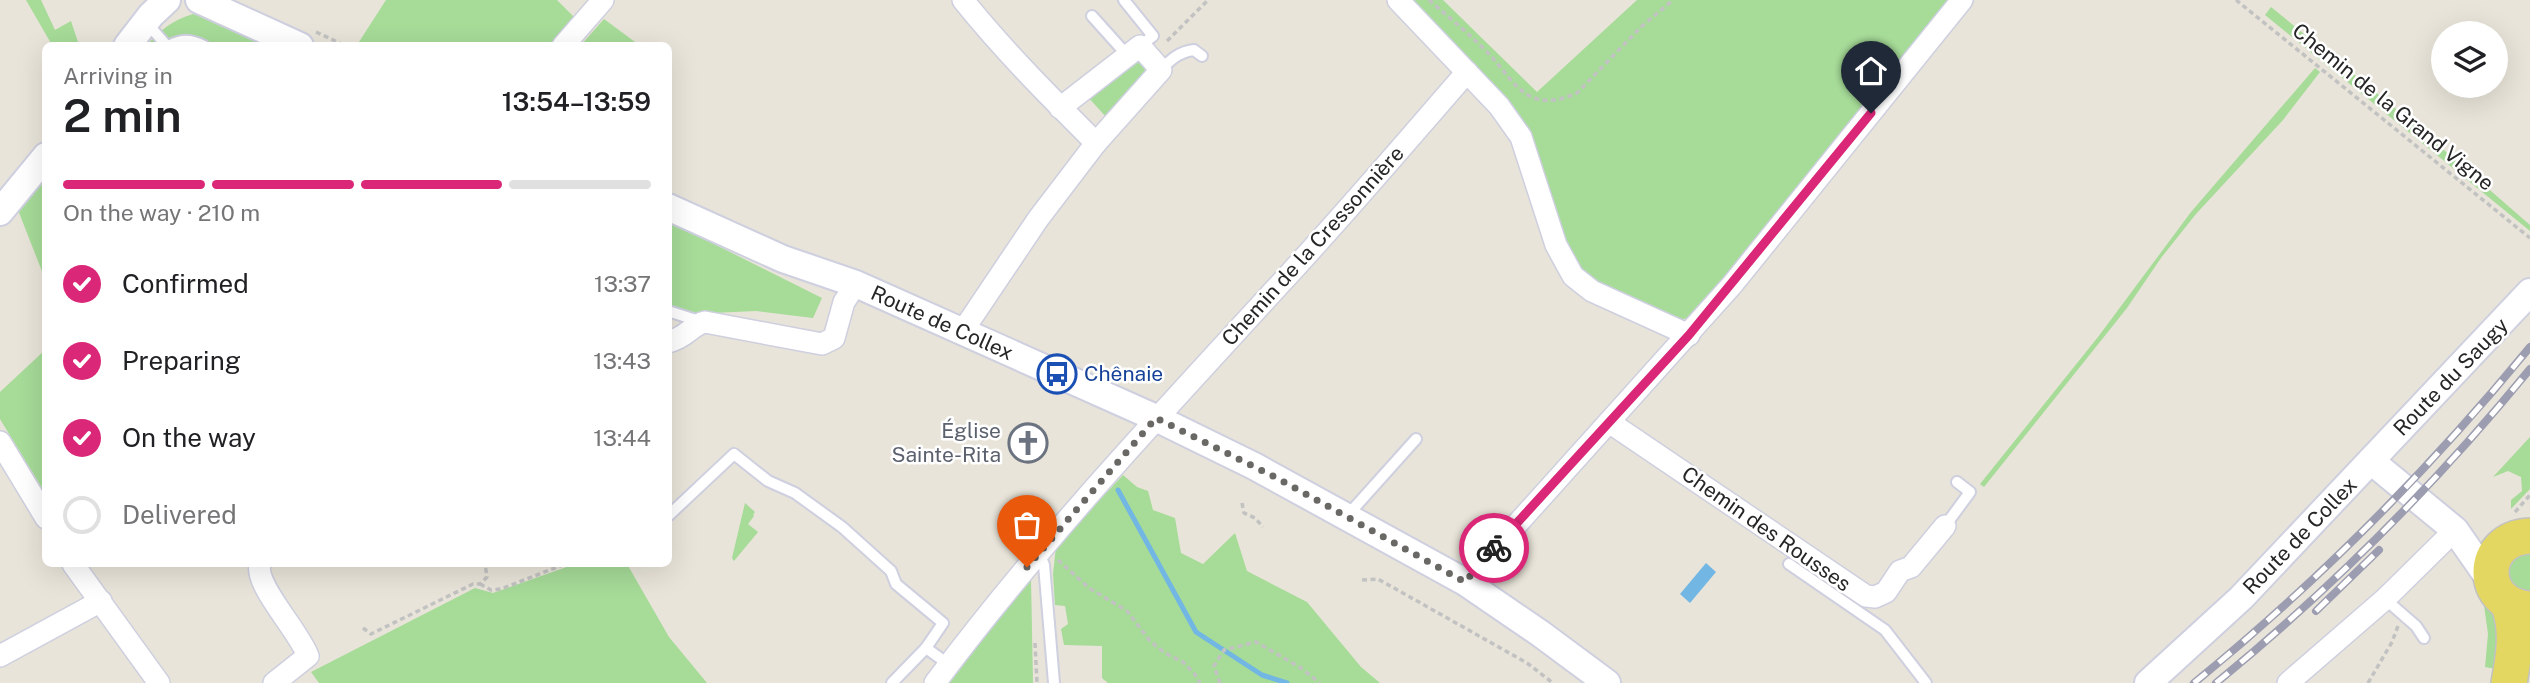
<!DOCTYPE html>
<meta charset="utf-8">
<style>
:root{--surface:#fff;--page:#f6f6f6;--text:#202124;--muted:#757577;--line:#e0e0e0;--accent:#db2777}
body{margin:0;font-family:"Public Sans",sans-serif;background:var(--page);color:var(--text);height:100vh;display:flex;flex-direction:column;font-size:26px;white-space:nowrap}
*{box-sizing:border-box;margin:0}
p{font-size:23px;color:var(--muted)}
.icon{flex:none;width:38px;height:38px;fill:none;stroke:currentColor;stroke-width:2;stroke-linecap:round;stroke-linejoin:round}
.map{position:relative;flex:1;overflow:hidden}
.panel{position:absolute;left:42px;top:42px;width:630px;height:525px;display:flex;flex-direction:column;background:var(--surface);border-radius:10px;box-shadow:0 7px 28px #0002}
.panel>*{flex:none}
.fabs{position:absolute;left:2431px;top:21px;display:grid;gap:14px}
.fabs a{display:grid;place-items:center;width:77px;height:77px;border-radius:50%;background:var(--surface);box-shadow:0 7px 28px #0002;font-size:35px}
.pin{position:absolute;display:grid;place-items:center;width:60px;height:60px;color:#fff;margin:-72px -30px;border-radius:50% 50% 50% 0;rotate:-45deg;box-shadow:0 0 7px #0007}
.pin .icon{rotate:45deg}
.courier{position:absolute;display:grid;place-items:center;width:70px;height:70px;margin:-35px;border:5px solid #db2777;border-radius:50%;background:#fff;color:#222;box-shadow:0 2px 9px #0007}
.head em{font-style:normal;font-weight:600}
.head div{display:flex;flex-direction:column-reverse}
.head{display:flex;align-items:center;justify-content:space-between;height:119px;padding:0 21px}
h1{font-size:46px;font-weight:600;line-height:52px}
.bar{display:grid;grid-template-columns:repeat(4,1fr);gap:10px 7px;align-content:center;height:84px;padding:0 21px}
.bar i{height:9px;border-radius:5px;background:var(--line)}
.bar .selected{background:var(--accent)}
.bar p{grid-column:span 4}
ol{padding:0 21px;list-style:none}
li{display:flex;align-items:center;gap:21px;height:77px}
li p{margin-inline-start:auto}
li .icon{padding:7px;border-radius:50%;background:var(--accent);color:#fff;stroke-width:4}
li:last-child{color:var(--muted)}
li i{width:38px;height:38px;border:4px solid var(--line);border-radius:50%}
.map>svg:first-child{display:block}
.green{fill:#a6db98}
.water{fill:#72b7e4}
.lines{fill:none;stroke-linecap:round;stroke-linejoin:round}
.stream{stroke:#72b7e4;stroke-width:5}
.service-casing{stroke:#cecfdf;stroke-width:14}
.minor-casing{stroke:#cecfdf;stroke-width:24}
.tertiary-casing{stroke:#cecfdf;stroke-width:30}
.primary-casing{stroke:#c2c2c2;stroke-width:38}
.path{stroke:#c2c2c2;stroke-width:3.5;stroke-dasharray:5 3.5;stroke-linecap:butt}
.service{stroke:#fff;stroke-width:10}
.minor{stroke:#fff;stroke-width:21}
.tertiary{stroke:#fff;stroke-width:26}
.primary{stroke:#e4d761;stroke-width:35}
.rail-casing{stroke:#9c9db0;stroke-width:8}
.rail{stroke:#fff;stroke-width:5;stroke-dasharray:16;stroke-linecap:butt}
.done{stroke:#6a6865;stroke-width:7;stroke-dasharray:0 12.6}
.route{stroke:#db2777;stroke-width:9}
.labels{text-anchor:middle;stroke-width:5;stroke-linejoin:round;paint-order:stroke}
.street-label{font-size:21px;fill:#262626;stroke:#fff}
.transit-label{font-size:21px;fill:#164399;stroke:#fff;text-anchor:start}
.worship-label{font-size:21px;fill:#5b616d;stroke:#fff;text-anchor:end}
</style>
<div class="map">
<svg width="2530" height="683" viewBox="0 0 2530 683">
<rect width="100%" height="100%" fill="#e8e4d9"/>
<!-- green -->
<g class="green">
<polygon points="26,0 41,0 55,30 71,21 79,45 52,45"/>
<polygon points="386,0 557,0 574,17 550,45 357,45"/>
<polygon points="1406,0 1443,0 1537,92 1637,0 1952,0 1727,278 1689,318 1672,321 1603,289 1573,262 1529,141"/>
<polygon points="2271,7 2406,117 2530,225 2530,231 2265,15"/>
<path d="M193,14L207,16L274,46H146C160,30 173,20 193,14Z"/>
<polygon points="604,19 639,45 581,45"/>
<polygon points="1137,56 1152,70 1107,118 1087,96"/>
<polygon points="2315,68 2320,72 2283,120 2196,214 2161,258 2127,308 1984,487 1980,484 2098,337 2191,212"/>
<polygon points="45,178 45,279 18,210"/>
<polygon points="668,221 822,298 813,318 756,311 669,315"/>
<polygon points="45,350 45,493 0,419 0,392"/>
<polygon points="2530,437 2530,489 2511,509 2511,500 2522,491 2521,477 2508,471 2493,477"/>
<polygon points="1123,475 1137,487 1148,491 1153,510 1175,518 1181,553 1203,564 1235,533 1247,571 1307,602 1361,667 1380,683 1108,683 1102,678 1102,646 1064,645 1061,629 1068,624 1065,606 1055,605 1053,574 1056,547"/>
<polygon points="745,503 755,512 753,515 754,516 748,524 758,532 734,561 732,558"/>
<polygon points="2530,547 2530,598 2519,598 2502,566"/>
<polygon points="575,564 627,564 669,637 707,683 319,683 311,672 475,588 493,593"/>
<polygon points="1031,579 1033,683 946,683"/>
<polygon points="2483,598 2494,604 2507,671 2485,667 2488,634"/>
</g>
<!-- water -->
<polygon class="water" points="1706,563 1716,572 1690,603 1680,594"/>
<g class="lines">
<!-- stream -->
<polyline class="stream" points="1118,490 1196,632 1262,675 1287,683"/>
<!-- service casing -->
<g class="service-casing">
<g id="service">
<polyline points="1124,0 1153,36 1140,46"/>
<polyline points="1092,16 1127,55"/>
<polyline points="146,22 167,46"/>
<path d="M168,46C182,39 190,39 204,46"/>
<path d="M1161,70C1171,59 1179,52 1194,50L1202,56"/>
<polyline points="668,311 699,321"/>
<polyline points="668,516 734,454 768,481 795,493 842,527 891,571 896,584 943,623 926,648 892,683"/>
<polyline points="1347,516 1416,439"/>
<polyline points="1945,526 1970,492 1957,482"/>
<polyline points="1039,553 1044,565 1054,683"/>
<polyline points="1789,564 1885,630 1926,683"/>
<polyline points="2385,599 2416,626 2424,638"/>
<polyline points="926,648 948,664"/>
</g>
</g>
<!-- minor casing -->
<g class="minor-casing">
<g id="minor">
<polyline points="1398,0 1499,106 1521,137 1556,245 1573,276 1592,291 1689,335"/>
<polyline points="563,46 603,0"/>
<polyline points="1060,108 1140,46 1161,70 1096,143"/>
<path d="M962,332L1038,219L1096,143C1050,97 1004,51 963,0"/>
<path d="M668,342C688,337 691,325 705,322L822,344L834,338L844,302L856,284"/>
<polyline points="1609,422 1866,596 1875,597 1886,592 1900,571 1911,567 1945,526"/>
<polyline points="0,442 46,518"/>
<polyline points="73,564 159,683"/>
<path d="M260,564C254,585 299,631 308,656L274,683"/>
<polyline points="1465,582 1732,285 1962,0"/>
<polyline points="0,656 101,601"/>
<path d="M935,683C1041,541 1162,413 1281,283C1345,214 1406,142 1467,72"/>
<polyline points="2288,683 2385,599 2455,530"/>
</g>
</g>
<!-- tertiary casing -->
<g class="tertiary-casing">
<g id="tertiary">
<polyline points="199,0 300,46"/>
<polyline points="127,46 151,15 167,0"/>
<polyline points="668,207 783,259 856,284 1156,418 1254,466 1465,582 1541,634 1607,683"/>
<polyline points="0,212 46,156"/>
<polyline points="2371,461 2455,530 2492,583"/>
<polyline points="2148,683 2241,598 2530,292"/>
</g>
</g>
<!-- primary casing -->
<g class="primary-casing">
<g id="primary">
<path d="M2530,536C2478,538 2478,606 2530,609"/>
<path d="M2509,683C2514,656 2518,631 2509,605"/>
</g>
</g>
<!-- path -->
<g class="path">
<path d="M1429,0C1447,16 1466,31 1483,48C1514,77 1523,117 1577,93L1642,26L1673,0"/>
<polyline points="2236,0 2530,238"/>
<polyline points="316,32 346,46"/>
<polyline points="1167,41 1208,0"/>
<polyline points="1242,503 1244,513 1255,518 1263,527"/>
<polyline points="2515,512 2530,495"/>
<polyline points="1058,560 1089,588 1127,611 1150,641 1165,653 1183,662 1194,673 1200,683"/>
<polyline points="1362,580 1378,579 1527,663 1553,683"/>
<polyline points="480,584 491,590 501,589 565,564"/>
<polyline points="363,628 371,634 473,584 480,584 487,577 485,564"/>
<polyline points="1035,643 1037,683"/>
<polyline points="1220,683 1214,666 1224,650 1256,642 1301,668 1320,683"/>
<polyline points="2368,683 2392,642 2398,626"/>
</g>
<!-- service -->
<use href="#service" class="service"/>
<!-- minor -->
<use href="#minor" class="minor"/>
<!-- tertiary -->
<use href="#tertiary" class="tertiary"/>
<!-- primary -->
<use href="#primary" class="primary"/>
<!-- rail casing -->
<g class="rail-casing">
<g id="rail">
<polyline points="2316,611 2379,550"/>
<path d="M2194,683C2318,582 2429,470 2530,347"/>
<path d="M2216,683C2331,589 2436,484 2530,369"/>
</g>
</g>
<!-- rail -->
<use href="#rail" class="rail"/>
</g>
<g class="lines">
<!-- done -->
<polyline class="done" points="1027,567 1156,418 1275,477 1465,582 1494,548"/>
<!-- route -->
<polyline class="route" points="1494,548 1689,335 1871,113"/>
</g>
<!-- icons -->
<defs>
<g id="bus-ring" transform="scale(2.0125)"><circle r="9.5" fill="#fff" stroke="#1a4fb4" stroke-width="1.5"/><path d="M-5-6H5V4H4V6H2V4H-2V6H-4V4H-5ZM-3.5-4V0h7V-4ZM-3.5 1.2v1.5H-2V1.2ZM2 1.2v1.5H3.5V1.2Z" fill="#1a4fb4"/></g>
<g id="church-ring" transform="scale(2.0125)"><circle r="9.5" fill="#fff" stroke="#6b7280" stroke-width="1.5"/><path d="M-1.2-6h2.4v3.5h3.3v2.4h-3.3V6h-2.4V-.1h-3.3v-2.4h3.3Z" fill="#6b7280"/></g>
</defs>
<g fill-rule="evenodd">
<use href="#bus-ring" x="1057" y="374"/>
<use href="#church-ring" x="1028" y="443"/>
</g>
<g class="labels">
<!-- street labels -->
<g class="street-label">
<text transform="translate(2393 107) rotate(39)" y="7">Chemin de la Grand Vigne</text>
<text transform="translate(1313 246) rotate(-48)" y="7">Chemin de la Cressonnière</text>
<text transform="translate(942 323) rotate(24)" y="7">Route de Collex</text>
<text transform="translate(2451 377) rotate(-46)" y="7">Route du Saugy</text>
<text transform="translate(1766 529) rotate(35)" y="7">Chemin des Rousses</text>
<text transform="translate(2300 536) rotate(-46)" y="7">Route de Collex</text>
</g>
<!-- transit labels -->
<g class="transit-label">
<text x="1084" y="381">Chênaie</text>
</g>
<!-- worship labels -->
<g class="worship-label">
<text x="1001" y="438">Église<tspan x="1001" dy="24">Sainte-Rita</tspan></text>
</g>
</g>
</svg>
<div class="fabs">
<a><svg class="icon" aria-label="layers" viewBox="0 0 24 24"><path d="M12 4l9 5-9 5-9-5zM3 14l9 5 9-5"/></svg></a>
</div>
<div class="pin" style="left:1027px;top:567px;background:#ea580c"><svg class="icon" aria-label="bag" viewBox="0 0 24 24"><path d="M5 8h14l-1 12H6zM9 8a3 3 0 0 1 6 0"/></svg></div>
<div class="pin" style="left:1871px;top:113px;background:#1f2937"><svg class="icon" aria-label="home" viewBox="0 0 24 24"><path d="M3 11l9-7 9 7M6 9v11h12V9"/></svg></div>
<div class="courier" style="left:1494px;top:548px"><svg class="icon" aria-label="bike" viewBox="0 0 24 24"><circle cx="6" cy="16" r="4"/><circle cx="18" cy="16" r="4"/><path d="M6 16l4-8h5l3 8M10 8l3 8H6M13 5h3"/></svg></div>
<section class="panel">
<div class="head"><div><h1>2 min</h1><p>Arriving in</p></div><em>13:54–13:59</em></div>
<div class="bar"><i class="selected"></i><i class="selected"></i><i class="selected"></i><i></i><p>On the way · 210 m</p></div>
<ol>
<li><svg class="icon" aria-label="check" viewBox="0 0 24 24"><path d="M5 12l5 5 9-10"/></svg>Confirmed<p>13:37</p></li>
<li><svg class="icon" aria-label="check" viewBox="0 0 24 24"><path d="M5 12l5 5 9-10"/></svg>Preparing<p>13:43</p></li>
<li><svg class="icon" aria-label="check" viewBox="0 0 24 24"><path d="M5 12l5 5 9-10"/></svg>On the way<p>13:44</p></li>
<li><i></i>Delivered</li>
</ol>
</section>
</div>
